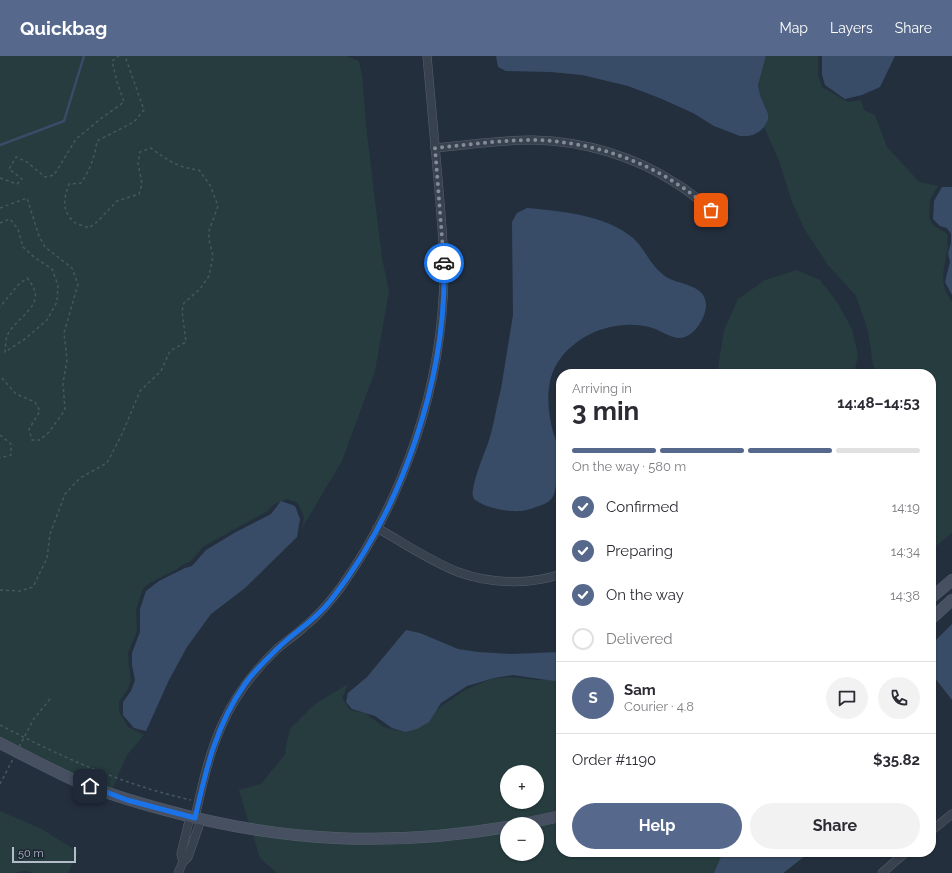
<!DOCTYPE html>
<meta charset="utf-8">
<style>
:root{--surface:#fff;--page:#f2f2f3;--text:#2b2b33;--muted:#7c7c81;--line:#e1e1e2;--accent:#56698c}
body{margin:0;font-family:Raleway,sans-serif;background:var(--page);color:var(--text);height:100vh;display:flex;flex-direction:column;font-size:15px;white-space:nowrap}
*{box-sizing:border-box;margin:0}
p{font-size:13px;color:var(--muted)}
.icon{flex:none;width:22px;height:22px;fill:none;stroke:currentColor;stroke-width:2;stroke-linecap:round;stroke-linejoin:round}
.map{position:relative;flex:1;overflow:hidden}
.drawer{position:absolute;left:556px;top:313px;width:380px;height:488px;display:flex;flex-direction:column;background:var(--surface);border-radius:16px;box-shadow:0 1px 3px #0004}
.drawer>*{flex:none}
.tools{position:absolute;left:500px;top:709px;display:grid;gap:8px}
.tools a{display:grid;place-items:center;width:44px;height:44px;border-radius:50%;background:var(--surface);box-shadow:0 1px 3px #0004;font-size:20px}
.scale{position:absolute;left:12px;bottom:10px;width:64px;box-sizing:border-box;padding-left:4px;border:2px solid #b4bcc9;border-top:0;font-size:11px;line-height:14px;white-space:nowrap;color:#b4bcc9;-webkit-text-stroke:3px #1d2633;paint-order:stroke}
.pin{position:absolute;display:grid;place-items:center;width:34px;height:34px;color:#fff;margin:-17px;border-radius:8px;box-shadow:0 2px 6px #0006}
.courier{position:absolute;display:grid;place-items:center;width:40px;height:40px;margin:-20px;border:3px solid #1a73e8;border-radius:50%;background:#fff;color:#222;box-shadow:0 1px 5px #0007}
.overview em{font-style:normal;font-weight:700}
.overview div{display:flex;flex-direction:column-reverse}
.overview{display:flex;align-items:center;justify-content:space-between;height:68px;padding:0 16px}
h1{font-size:26px;font-weight:700;line-height:30px}
.bar{display:grid;grid-template-columns:repeat(4,1fr);gap:6px 4px;align-content:center;height:48px;padding:0 16px}
.bar i{height:5px;border-radius:3px;background:var(--line)}
.bar .on{background:var(--accent)}
.bar p{grid-column:span 4}
.line{display:flex;align-items:center;gap:10px;padding:0 16px;border-top:1px solid var(--line)}
.line div{flex:1}
.round{display:grid;place-items:center;flex:none;width:42px;height:42px;border-radius:21px;background:var(--page)}
ol{padding:0 16px;list-style:none}
li{display:flex;align-items:center;gap:12px;height:44px}
li p{margin-inline-start:auto}
li .icon{padding:4px;border-radius:50%;background:var(--accent);color:#fff;stroke-width:4}
li:last-child{color:var(--muted)}
li i{width:22px;height:22px;border:2px solid var(--line);border-radius:50%}
.primary-button{display:flex;gap:8px;margin-top:auto;padding:8px 16px}
.primary-button a{flex:1;height:46px;border-radius:24px;background:var(--accent);color:#fff;font-size:16px;font-weight:700;line-height:46px;text-align:center}
.primary-button a+a{background:var(--page);color:var(--text)}
header{display:flex;align-items:center;gap:24px;box-sizing:border-box;height:56px;padding:0 20px;background:var(--accent);color:#fff}
header strong{font-size:19px}
nav{display:flex;gap:22px;margin-inline-start:auto;font-size:14px}
.map>svg:first-child{display:block}
.green{fill:#263c3f;fill-rule:evenodd}
.water{fill:#394c67}
.lines{fill:none;stroke-linecap:round;stroke-linejoin:round}
.stream{stroke:#394c67;stroke-width:2.5}
.street-casing{stroke:#565f6c;stroke-width:9}
.secondary-casing{stroke:#565f6c;stroke-width:12}
.path{stroke:#44595c;stroke-width:1.5;stroke-dasharray:3 3;stroke-linecap:butt}
.street{stroke:#38414e;stroke-width:8}
.secondary{stroke:#465061;stroke-width:11}
.path-bridge{stroke:#44595c;stroke-width:1.5;stroke-dasharray:3 3;stroke-linecap:butt}
.done{stroke:#828b98;stroke-width:4;stroke-dasharray:0 7.2}
.route{stroke:#1a73e8;stroke-width:5}
</style>
<header>
<strong>Quickbag</strong>
<nav><a>Map</a><a>Layers</a><a>Share</a></nav>
</header>
<div class="map">
<svg width="952" height="817" viewBox="0 0 952 817">
<rect width="100%" height="100%" fill="#242f3e"/>
<!-- green -->
<g class="green">
<polygon points="0,0 347,0 359,5 362,19 367,78 382,202 389,235 375,315 342,405 302,472 304,461 298,447 287,443 273,449 268,455 204,490 190,506 182,509 177,513 148,528 143,533 136,553 137,575 128,597 129,610 131,624 128,633 119,646 119,656 128,671 144,679 127,699 112,733 54,709 0,682"/>
<path d="M766,0H818V19L822,31L848,46L861,44L864,54L875,59L887,91L912,118L916,123L920,126L938,130L930,144L929,162C933,173 942,172 948,179L947,187L948,190C945,208 937,230 952,245V477L936,490L931,477V318H877L873,309L868,275L856,240L828,209L805,174L792,146L779,105L764,71C773,54 762,50 759,34C757,22 764,12 766,0Z"/>
<polygon points="797,214 820,224 837,246 852,273 858,299 854,318 717,318 724,274 738,243 765,224"/>
<path d="M510,621L537,624L561,623V754C481,773 398,782 316,776C294,775 271,771 249,768L239,734L261,728L286,697L285,694L290,673L315,648L348,628L342,642L350,654L365,657L384,671L404,676L465,634L491,623ZM507,716H537V746H507Z"/>
<path d="M0,755L42,773L78,796L68,817H33C25,813 21,816 14,817C9,817 4,817 0,817Z"/>
<polygon points="561,765 561,796 810,796 784,817 277,817 260,802 253,779 315,786 345,788 507,776 507,798 537,798 537,770"/>
</g>
<!-- water -->
<g class="water">
<polygon points="496,0 766,0 758,29 760,39 768,58 768,64 764,71 760,75 753,79 747,80 740,80 714,70 693,57 662,43 628,30 582,19 551,16 506,15 498,11"/>
<polygon points="822,0 895,0 880,31 862,39 845,43 825,29 822,19"/>
<polygon points="942,131 952,131 952,239 945,226 950,206 948,197 951,187 951,178 947,172 940,170 933,163 934,145"/>
<path d="M527,152C561,155 606,159 633,182C647,195 650,211 668,222C681,229 706,229 706,249C706,262 693,283 678,282C671,282 658,273 649,271C616,263 577,277 558,306C545,325 547,354 553,376C555,383 560,392 560,400C560,406 558,412 557,418C555,434 557,445 539,450C533,452 528,454 521,455C507,456 485,452 474,443C473,440 472,437 473,434C475,420 482,403 487,390C494,371 496,351 501,333L513,259L512,166L517,157Z"/>
<polygon points="281,445 295,450 300,463 297,481 245,532 211,558 187,591 169,624 146,675 134,672 123,659 123,646 131,635 135,624 132,609 132,597 140,576 140,553 146,535 159,525 185,512 192,510 206,494 236,476 271,458"/>
<polygon points="952,568 952,644 931,617 931,589"/>
<polygon points="406,574 420,577 458,593 478,596 511,598 561,596 561,626 513,619 494,622 467,630 441,647 429,666 417,673 405,676 392,672 375,660 352,653 346,646 348,637 367,621"/>
<polygon points="723,796 810,796 783,817 714,817"/>
</g>
<g class="lines">
<!-- stream -->
<polyline class="stream" points="0,89 64,65 84,0"/>
<!-- street casing -->
<g class="street-casing">
<g id="street">
<path d="M435,92C468,89 500,84 533,84C583,85 635,100 677,128C689,135 700,145 711,154"/>
<path d="M377,472C404,487 430,505 458,516C490,528 529,529 561,518"/>
<path d="M195,762C210,691 223,644 278,592C286,585 296,579 304,571C318,560 330,546 341,531C405,441 443,328 444,217C444,189 441,161 439,134C435,89 431,45 427,0"/>
<polyline points="931,775 952,758"/>
<polyline points="183,806 181,798 190,761"/>
<polyline points="178,817 183,806 188,801 201,764"/>
<polyline points="882,817 906,796"/>
</g>
</g>
<!-- secondary casing -->
<g class="secondary-casing">
<g id="secondary">
<polyline points="931,542 952,524"/>
<polyline points="931,563 952,544"/>
<path d="M0,687C25,700 50,713 76,725C105,737 135,746 165,754C281,786 389,791 507,771"/>
<polyline points="523,768 561,760"/>
</g>
</g>
<!-- path -->
<g class="path">
<polyline points="0,122 17,128 22,123 9,113 16,101 27,106 45,121 54,119 76,83 103,61 124,46 117,26 112,5 119,0"/>
<polyline points="0,152 27,142 39,180 45,191 72,212 78,228 64,277 67,304 63,327 65,354 49,376 40,384 32,384 29,373 40,355 35,346 16,338 0,320"/>
<path d="M0,167L10,163L18,173L23,191L34,201L52,213L58,229L57,246L47,264L25,283L5,296C6,290 5,283 8,278C20,257 50,248 27,222L18,229L0,251"/>
<polyline points="0,379 11,388 11,399 0,402"/>
<path d="M0,534L20,535L33,531L47,502L50,478L65,438L80,422L107,407L122,378L140,335L161,315L170,295L186,286L182,255L184,247L200,233L209,220L213,200L209,184V175L218,150L210,129L199,114C178,112 167,104 151,92L140,96L138,107L142,128L139,138L117,145L97,166L89,172C85,170 78,169 74,166C61,154 64,142 69,128L81,127C90,114 95,100 97,85L134,66L144,54L125,0"/>
<polyline points="33,664 50,643"/>
<path d="M0,669C61,701 124,729 191,744"/>
</g>
<!-- street -->
<use href="#street" class="street"/>
<!-- secondary -->
<use href="#secondary" class="secondary"/>
<!-- path-bridge -->
<polyline class="path-bridge" points="0,728 33,664"/>
</g>
<g class="lines">
<!-- done -->
<path class="done" d="M444,207L435,92C468,89 500,84 533,84C583,85 635,100 677,128C689,135 700,145 711,154"/>
<!-- route -->
<path class="route" d="M90,730L127,744L195,762C206,713 216,669 245,628C254,615 266,604 277,593C295,575 315,565 331,544C402,454 447,322 444,207"/>
</g>
</svg>
<div class="tools">
<a>+</a>
<a>−</a>
</div>
<div class="scale">50 m</div>
<div class="pin" style="left:711px;top:154px;background:#ea580c"><svg class="icon" aria-label="bag" viewBox="0 0 24 24"><path d="M5 8h14l-1 12H6zM9 8a3 3 0 0 1 6 0"/></svg></div>
<div class="pin" style="left:90px;top:730px;background:#1f2937"><svg class="icon" aria-label="home" viewBox="0 0 24 24"><path d="M3 11l9-7 9 7M6 9v11h12V9"/></svg></div>
<div class="courier" style="left:444px;top:207px"><svg class="icon" aria-label="car" viewBox="0 0 24 24"><path d="M5 17H2v-5l4-1 3-4h7l3 4 3 1v5h-3M9 17h6M6 11h13"/><circle cx="7" cy="17" r="2"/><circle cx="17" cy="17" r="2"/></svg></div>
<section class="drawer">
<div class="overview"><div><h1>3 min</h1><p>Arriving in</p></div><em>14:48–14:53</em></div>
<div class="bar"><i class="on"></i><i class="on"></i><i class="on"></i><i></i><p>On the way · 580 m</p></div>
<ol>
<li><svg class="icon" aria-label="check" viewBox="0 0 24 24"><path d="M5 12l5 5 9-10"/></svg>Confirmed<p>14:19</p></li>
<li><svg class="icon" aria-label="check" viewBox="0 0 24 24"><path d="M5 12l5 5 9-10"/></svg>Preparing<p>14:34</p></li>
<li><svg class="icon" aria-label="check" viewBox="0 0 24 24"><path d="M5 12l5 5 9-10"/></svg>On the way<p>14:38</p></li>
<li><i></i>Delivered</li>
</ol>
<div class="line" style="height:72px"><b class="round" style="background:var(--accent);color:#fff">S</b><div><b>Sam</b><p>Courier · 4.8</p></div><a class="round"><svg class="icon" aria-label="chat" viewBox="0 0 24 24"><path d="M4 5h16v11H9l-5 4z"/></svg></a><a class="round"><svg class="icon" aria-label="phone" viewBox="0 0 24 24"><path d="M5 4h4l2 5-3 2q2 4 5 5l2-3 5 2v4C11 20 4 13 5 4z"/></svg></a></div>
<div class="line" style="height:52px"><div>Order #1190</div><b>$35.82</b></div>
<div class="primary-button"><a>Help</a><a>Share</a></div>
</section>
</div>
